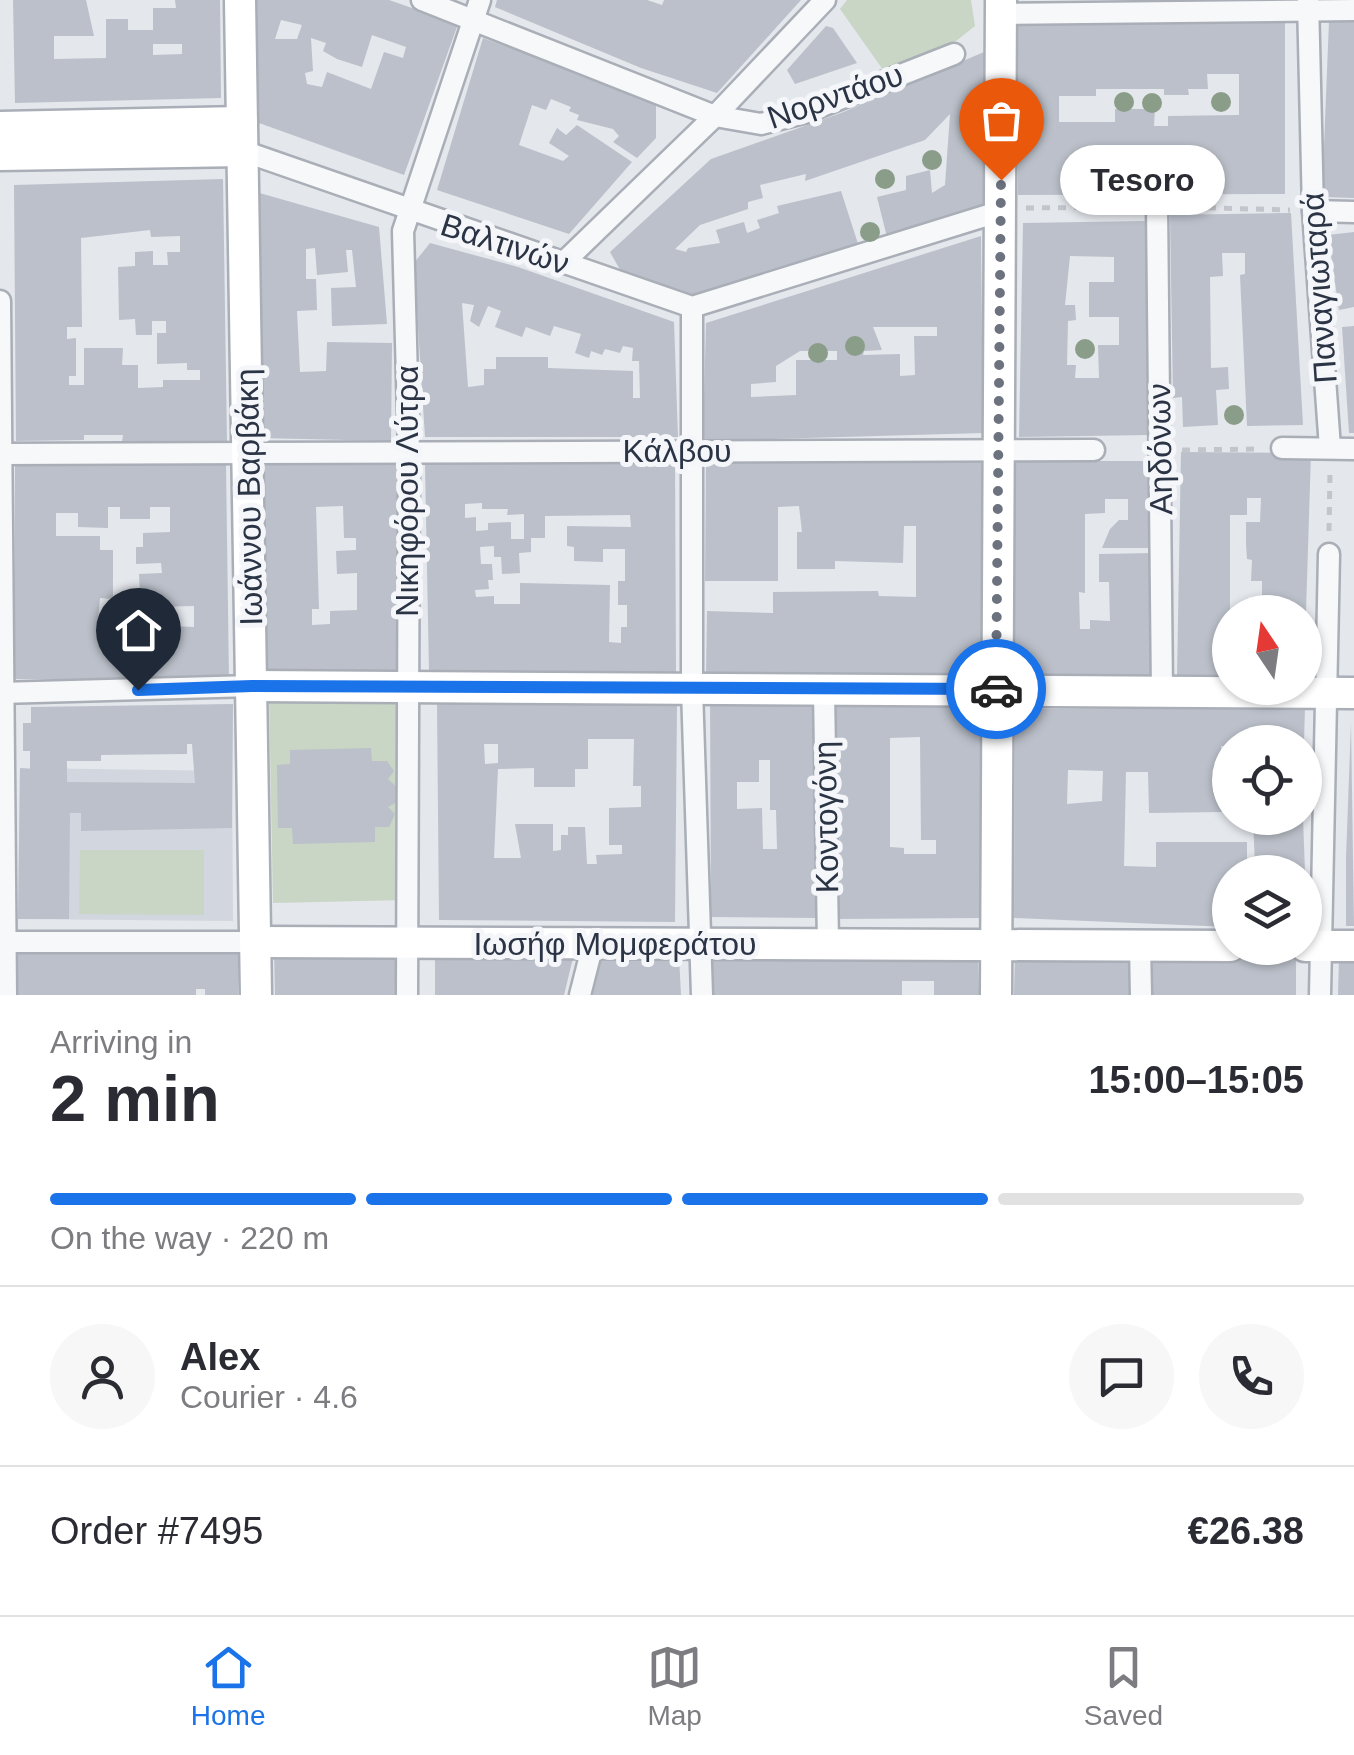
<!DOCTYPE html>
<meta charset="utf-8">
<style>
:root{--surface:#fff;--page:#f7f7f7;--text:#2b2b33;--muted:#7c7c81;--line:#e1e1e2;--accent:#1a73e8}
body{margin:0;font-family:Helvetica,sans-serif;background:var(--page);color:var(--text);height:100vh;display:flex;flex-direction:column;font-size:38px;white-space:nowrap}
*{box-sizing:border-box;margin:0}
p{font-size:32px;color:var(--muted)}
.icon{flex:none;width:55px;height:55px;fill:none;stroke:currentColor;stroke-width:2;stroke-linecap:round;stroke-linejoin:round}
.map{position:relative;height:995px;overflow:hidden}
.panel{display:flex;flex-direction:column;background:var(--surface);flex:1}
.panel>*{flex:none}
.needle{width:65px;rotate:347deg}
.tools{position:absolute;left:1212px;top:595px;display:grid;gap:20px}
.tools a{display:grid;place-items:center;width:110px;height:110px;border-radius:50%;background:var(--surface);box-shadow:0 2px 8px #0004;font-size:50px}
.pin{position:absolute;display:grid;place-items:center;width:85px;height:85px;color:#fff;margin:-102px -42px;border-radius:50% 50% 50% 0;rotate:-45deg;box-shadow:0 0 10px #0007}
.pin .icon{rotate:45deg}
.courier{position:absolute;display:grid;place-items:center;width:100px;height:100px;margin:-50px;border:8px solid #1a73e8;border-radius:50%;background:#fff;color:#222;box-shadow:0 2px 12px #0007}
.bubble{position:absolute;height:70px;border-radius:35px;background:var(--surface);box-shadow:0 2px 8px #0004;font-size:32px;font-weight:700;line-height:70px;text-align:center}
.head em{font-style:normal;font-weight:700}
.head div{display:flex;flex-direction:column-reverse}
.head{display:flex;align-items:center;justify-content:space-between;height:170px;padding:0 50px}
h1{font-size:65px;font-weight:700;line-height:75px}
.bar{display:grid;grid-template-columns:repeat(4,1fr);gap:15px 10px;align-content:center;height:120px;padding:0 50px}
.bar i{height:12px;border-radius:8px;background:var(--line)}
.bar .on{background:var(--accent)}
.bar p{grid-column:span 4}
.line{display:flex;align-items:center;gap:25px;padding:0 50px;border-top:2px solid var(--line)}
.line div{flex:1}
.round{display:grid;place-items:center;flex:none;width:105px;height:105px;border-radius:52px;background:var(--page)}
.menu{display:flex;justify-content:space-around;align-items:center;height:140px;border-top:2px solid var(--line);background:var(--surface);font-size:28px;color:var(--muted)}
.menu a{display:grid;justify-items:center;gap:5px}
.menu .on{color:var(--accent)}
.map>svg:first-child{display:block}
.built{fill:#d2d6de}
.green{fill:#c9d6c5}
.building{fill:#bbc0ca;fill-rule:evenodd}
.lines{fill:none;stroke-linecap:round;stroke-linejoin:round}
.street-casing{stroke:#a9aeb7;stroke-width:25}
.secondary-casing{stroke:#a9aeb7;stroke-width:35}
.path{stroke:#c2c5cb;stroke-width:5;stroke-dasharray:8 8;stroke-linecap:butt}
.street{stroke:#f7f8fa;stroke-width:20}
.secondary{stroke:#fff;stroke-width:30}
.tree{fill:#899d89}
.done{stroke:#6c737f;stroke-width:10;stroke-dasharray:0 18}
.route{stroke:#1a73e8;stroke-width:12}
.labels{text-anchor:middle;stroke-width:10;stroke-linejoin:round;paint-order:stroke}
.street-label{font-size:32px;fill:#2b3445;stroke:#f4f6f9}
</style>
<div class="map">
<svg width="1354" height="995" viewBox="0 0 1354 995">
<rect width="100%" height="100%" fill="#e4e7ec"/>
<!-- built -->
<polygon class="built" points="20,768 232,771 233,921 18,919"/>
<!-- green -->
<g class="green">
<polygon points="847,0 971,0 975,26 956,41 886,74 840,9"/>
<polygon points="402,693 407,900 273,903 269,696"/>
<polygon points="80,850 204,850 204,915 79,914"/>
</g>
<!-- building -->
<g class="building">
<path d="M13,0H86L94,36H54V59L106,58V19H128V30H153V8H176L175,0H220L221,98L15,103ZM153,44H182V54L153,55Z"/>
<path d="M255,0H389L458,24L404,175L259,123ZM281,20L302,25L297,39H275ZM372,35L406,47L403,58L384,52L371,89L327,72L322,87L307,84L305,73L313,71L311,38L326,43L323,51L337,59L362,67Z"/>
<polygon points="497,0 647,0 662,5 664,0 801,0 717,93 641,68 495,7"/>
<polygon points="1329,21 1354,21 1354,198 1322,197"/>
<path d="M1285,23V194L1018,195V24ZM1207,74H1239V115L1168,116V126H1154L1155,109H1115V122H1059V96H1096V89H1164V95H1189L1188,89H1208Z"/>
<polygon points="826,26 833,28 857,63 795,84 787,70"/>
<polygon points="483,38 656,102 656,138 637,158 613,142 619,136 613,129 577,120 579,115 569,111 571,107 551,99 546,110 532,105 519,145 563,161 569,156 549,143 557,128 566,135 577,125 632,162 569,234 437,190"/>
<polygon points="984,52 984,208 888,241 877,197 906,190 906,176 930,170 932,193 945,185 950,114 925,140 805,181 806,174 760,185 763,198 748,202 748,209 700,225 675,249 686,252 688,248 720,243 716,230 744,222 747,233 760,228 757,220 779,213 777,206 841,191 860,250 692,301 623,275 610,252 711,159 841,113"/>
<path d="M223,179L227,441L122,442L123,435H84V440L16,441L14,185ZM150,230L151,237L180,236V252H167L168,265H153V251L135,252V266L118,267L119,320L135,319L136,335H152V321H166V333H157V364L187,363V370H200V380H163V387L138,388V365H122L123,348H84V385H69V376H76V338L67,339V327H82L81,238Z"/>
<polygon points="256,192 379,227 387,324 332,326 331,288 356,287 352,250 346,250 348,272 317,275 315,248 306,249 306,279 316,279 317,310 297,311 300,372 326,371 327,342 392,343 391,441 258,438 261,344"/>
<polygon points="1291,213 1303,425 1247,426 1240,275 1245,274 1245,253 1222,253 1223,276 1210,277 1211,368 1228,367 1229,389 1216,390 1218,425 1183,427 1182,397 1173,398 1170,215"/>
<path d="M1145,221L1149,435L1019,437L1023,223ZM1070,256L1114,257V282H1089V317H1119V345H1098L1099,378H1075L1076,365H1067L1068,321L1076,320L1075,305H1065Z"/>
<polygon points="1354,232 1354,307 1339,310 1328,235"/>
<path d="M981,236L983,433L703,441L706,323ZM873,327H937V336H914L915,375L900,376V354L863,355L864,351L882,350ZM800,351H837V360H796V395L751,397V384L776,382V366Z"/>
<path d="M430,243L518,267L674,322L678,437H425L414,263ZM462,303L474,305L470,321L479,327L488,306L501,311L495,327L522,337L526,327L550,336L554,326L581,334L575,353L589,358L591,351L602,355L605,349L620,353L623,346L633,348L632,361H639L640,398H633V371L548,368V357H496V369H484V385L468,387Z"/>
<polygon points="1354,326 1354,433 1349,433 1342,327"/>
<polygon points="1181,452 1311,453 1306,612 1262,612 1262,581 1251,581 1252,560 1247,559 1246,544 1246,522 1260,522 1261,498 1247,498 1247,515 1230,515 1230,677 1177,676"/>
<path d="M396,457L402,674L261,677L255,460ZM343,506L344,538H356V550L336,551L337,574L357,573V610L330,611V624L312,625V609H319L316,507Z"/>
<polygon points="982,460 982,675 706,673 707,611 773,613 773,592 878,591 879,596 916,597 916,526 904,526 903,563 835,561 835,569 797,569 797,532 802,532 799,506 778,507 778,581 705,581 706,461"/>
<polygon points="1013,461 1155,461 1155,548 1102,548 1110,529 1119,520 1128,520 1128,499 1105,499 1105,513 1085,514 1085,593 1079,592 1080,629 1090,629 1090,620 1110,621 1109,582 1099,582 1099,554 1155,553 1154,679 1013,677"/>
<path d="M675,462L676,674L429,672L425,464ZM482,503V509H508L507,515L524,514V539H511V522L488,523V530L476,531V517L465,518V504ZM630,515L631,527L567,526V546L574,547V561L603,562V549H625V581H618V605H627V627H621V643L609,642L610,585L520,583V604H494V596L476,597L475,590L489,589L488,580H493L492,564H481L480,547L494,546V557H501L502,574L520,573L519,553L531,552V538H545V516Z"/>
<path d="M226,464L229,682L14,679L15,465ZM108,507H120V519H150V507H170V532L143,533V547H136V564L161,563L162,573L139,574L140,595H153L154,607L194,606V627L172,626V616L98,620L100,598L113,599V550H100V536H56V513H78V527L108,528Z"/>
<path d="M710,694H815L817,918L711,917ZM759,760H770V810H776L777,849H763L762,808L737,809V782H759Z"/>
<path d="M836,702L981,703L980,918L839,919ZM920,737L921,840H936V854H904V848L890,847V738Z"/>
<path d="M437,703H677L675,922L439,920ZM588,739H634L633,786H641V807L609,808V845H622V854L596,855L597,864H587L585,827H568V835H561V850L553,851V824H515L521,858H494L498,769L534,768V787H575V769H588ZM484,744H498V763L485,764Z"/>
<path d="M233,704L232,828L81,831V813H70L69,919H18L20,768L30,769V751H23V723H31V707ZM187,744H192L195,783L67,782V761H101V755L187,754Z"/>
<path d="M1305,707L1304,742L1221,746L1222,812L1149,813L1148,772H1126L1124,866L1156,867V842H1247V866H1255L1253,818H1303L1305,872H1230V927L1014,918L1015,709ZM1068,770L1103,771L1102,801L1067,804Z"/>
<polygon points="1351,723 1354,926 1346,926 1346,858"/>
<polygon points="371,748 372,761 387,761 394,771 388,779 400,790 400,800 388,807 395,814 389,827 375,827 375,842 293,844 292,828 278,828 277,765 290,764 290,750"/>
<polygon points="274,951 404,951 403,995 275,995"/>
<polygon points="16,952 239,953 238,995 205,995 205,989 196,989 196,995 16,995"/>
<polygon points="435,953 574,954 564,995 435,995"/>
<polygon points="711,953 978,954 979,995 934,995 934,981 902,981 902,995 710,995"/>
<polygon points="1296,954 1296,995 1151,995 1151,956"/>
<polygon points="599,955 679,956 681,995 589,995"/>
<polygon points="1015,955 1133,956 1134,995 1014,995"/>
<polygon points="1339,959 1354,959 1354,995 1338,995"/>
</g>
<g class="lines">
<!-- street casing -->
<g class="street-casing">
<g id="street">
<polyline points="422,0 715,116 761,124 804,113 954,54"/>
<polyline points="1308,0 1313,211 1330,448"/>
<polyline points="1002,14 1354,10"/>
<polyline points="243,151 692,307 1001,211"/>
<polyline points="1157,206 1162,692"/>
<polyline points="1313,211 1354,212"/>
<polyline points="563,263 715,116 825,0"/>
<polyline points="0,301 6,995"/>
<polyline points="692,307 692,689 702,995"/>
<polyline points="1282,448 1354,449"/>
<polyline points="0,454 1094,450"/>
<polyline points="824,690 828,944"/>
<polyline points="0,693 252,686"/>
<polyline points="0,942 256,942"/>
<polyline points="1140,946 1141,995"/>
<polyline points="407,995 409,453 403,231 480,0"/>
<polyline points="580,995 593,944"/>
<polyline points="1320,995 1329,554"/>
</g>
</g>
<!-- secondary casing -->
<g class="secondary-casing">
<g id="secondary">
<polyline points="240,0 256,995"/>
<polyline points="0,127 242,122"/>
<polyline points="0,155 243,151"/>
<polyline points="252,686 1354,693"/>
<polyline points="256,942 1230,946"/>
<polyline points="1305,946 1354,946"/>
<polyline points="996,995 1001,0"/>
</g>
</g>
<!-- path -->
<g class="path">
<polyline points="1176,207 1290,210"/>
<polyline points="1026,208 1135,207"/>
<polyline points="1182,450 1261,449"/>
<polyline points="1329,531 1330,472"/>
</g>
<!-- street -->
<use href="#street" class="street"/>
<!-- secondary -->
<use href="#secondary" class="secondary"/>
</g>
<!-- trees -->
<g class="tree">
<circle cx="1124" cy="102" r="10"/>
<circle cx="1221" cy="102" r="10"/>
<circle cx="1152" cy="103" r="10"/>
<circle cx="932" cy="160" r="10"/>
<circle cx="885" cy="179" r="10"/>
<circle cx="870" cy="232" r="10"/>
<circle cx="855" cy="346" r="10"/>
<circle cx="1085" cy="349" r="10"/>
<circle cx="818" cy="353" r="10"/>
<circle cx="1234" cy="415" r="10"/>
</g>
<g class="lines">
<!-- done -->
<polyline class="done" points="996,689 1001,180"/>
<!-- route -->
<polyline class="route" points="138,690 252,686 996,689"/>
</g>
<g class="labels">
<!-- street labels -->
<g class="street-label">
<text transform="translate(835 96) rotate(-19)" y="11">Νορντάου</text>
<text transform="translate(505 244) rotate(18)" y="11">Βαλτινών</text>
<text transform="translate(1319 288) rotate(-94)" y="11">Παναγιωταρά</text>
<text transform="translate(1160 449) rotate(-91)" y="11">Αηδόνων</text>
<text x="677" y="462">Κάλβου</text>
<text transform="translate(407 491) rotate(-90)" y="11">Νικηφόρου Λύτρα</text>
<text transform="translate(249 497) rotate(-91)" y="11">Ιωάννου Βαρβάκη</text>
<text transform="translate(826 817) rotate(-91)" y="11">Κοντογόνη</text>
<text x="615" y="955">Ιωσήφ Μομφεράτου</text>
</g>
</g>
</svg>
<div class="tools">
<a><svg class="needle" viewBox="-14 -14 28 28"><path d="M0-13l5 13h-10z" fill="#e53935"/><path d="M0 13l5-13h-10z" fill="#7c7c81"/></svg></a>
<a><svg class="icon" aria-label="locate" viewBox="0 0 24 24"><circle cx="12" cy="12" r="6"/><path d="M12 2v4M12 18v4M2 12h4M18 12h4"/></svg></a>
<a><svg class="icon" aria-label="layers" viewBox="0 0 24 24"><path d="M12 4l9 5-9 5-9-5zM3 14l9 5 9-5"/></svg></a>
</div>
<div class="pin" style="left:1001px;top:180px;background:#ea580c"><svg class="icon" aria-label="bag" viewBox="0 0 24 24"><path d="M5 8h14l-1 12H6zM9 8a3 3 0 0 1 6 0"/></svg></div>
<div class="pin" style="left:138px;top:690px;background:#1f2937"><svg class="icon" aria-label="home" viewBox="0 0 24 24"><path d="M3 11l9-7 9 7M6 9v11h12V9"/></svg></div>
<div class="courier" style="left:996px;top:689px"><svg class="icon" aria-label="car" viewBox="0 0 24 24"><path d="M5 17H2v-5l4-1 3-4h7l3 4 3 1v5h-3M9 17h6M6 11h13"/><circle cx="7" cy="17" r="2"/><circle cx="17" cy="17" r="2"/></svg></div>
<div class="bubble" style="left:1060px;top:145px;width:165px">Tesoro</div>
</div>
<section class="panel">
<div class="head"><div><h1>2 min</h1><p>Arriving in</p></div><em>15:00–15:05</em></div>
<div class="bar"><i class="on"></i><i class="on"></i><i class="on"></i><i></i><p>On the way · 220 m</p></div>
<div class="line" style="height:180px"><a class="round"><svg class="icon" aria-label="person" viewBox="0 0 24 24"><circle cx="12" cy="8" r="4"/><path d="M4 21q1-7 8-7t8 7"/></svg></a><div><b>Alex</b><p>Courier · 4.6</p></div><a class="round"><svg class="icon" aria-label="chat" viewBox="0 0 24 24"><path d="M4 5h16v11H9l-5 4z"/></svg></a><a class="round"><svg class="icon" aria-label="phone" viewBox="0 0 24 24"><path d="M5 4h4l2 5-3 2q2 4 5 5l2-3 5 2v4C11 20 4 13 5 4z"/></svg></a></div>
<div class="line" style="height:130px"><div>Order #7495</div><b>€26.38</b></div>
</section>
<nav class="menu">
<a class="on"><svg class="icon" aria-label="home" viewBox="0 0 24 24"><path d="M3 11l9-7 9 7M6 9v11h12V9"/></svg>Home</a>
<a><svg class="icon" aria-label="map" viewBox="0 0 24 24"><path d="M3 6l6-2 6 2 6-2v14l-6 2-6-2-6 2zM9 4v14M15 6v14"/></svg>Map</a>
<a><svg class="icon" aria-label="saved" viewBox="0 0 24 24"><path d="M7 4h10v16l-5-4-5 4z"/></svg>Saved</a>
</nav>
